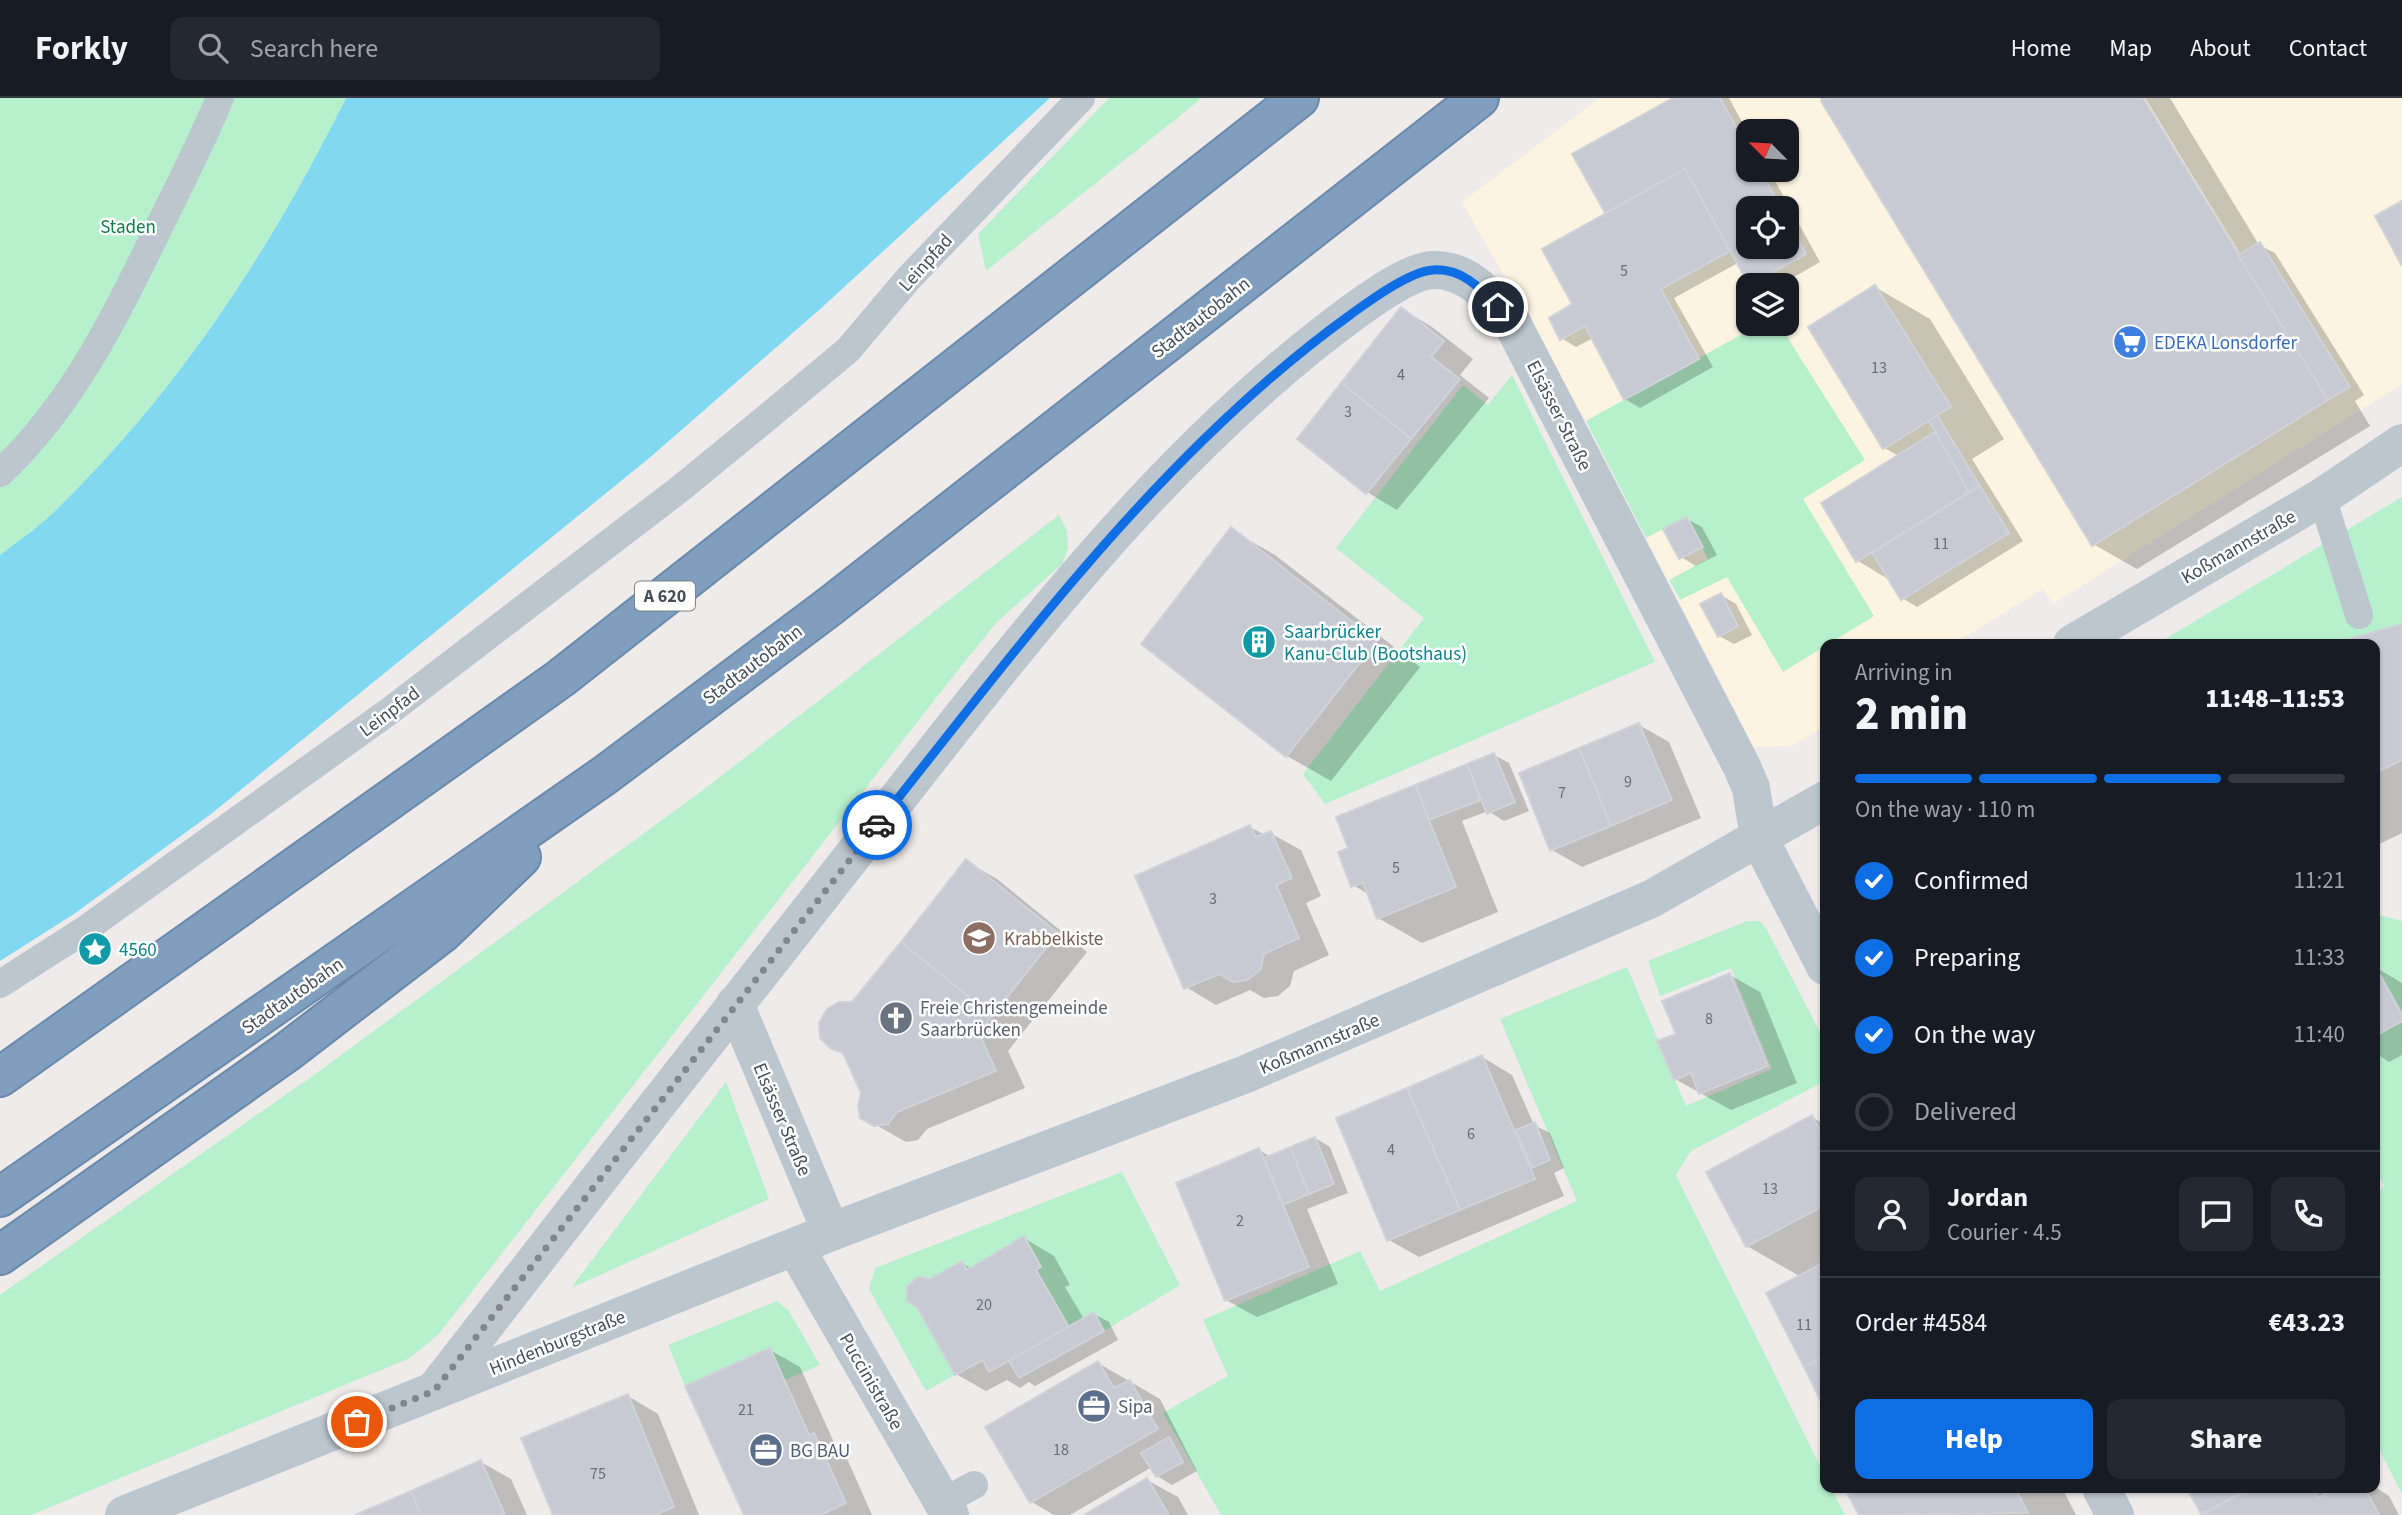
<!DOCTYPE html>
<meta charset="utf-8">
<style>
:root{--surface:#171b24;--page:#242831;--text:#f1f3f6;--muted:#9ea1a6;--line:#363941;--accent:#106ee4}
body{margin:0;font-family:"Source Sans 3",sans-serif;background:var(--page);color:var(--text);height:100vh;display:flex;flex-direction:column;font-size:26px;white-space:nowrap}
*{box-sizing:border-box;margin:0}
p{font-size:23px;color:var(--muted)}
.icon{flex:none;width:38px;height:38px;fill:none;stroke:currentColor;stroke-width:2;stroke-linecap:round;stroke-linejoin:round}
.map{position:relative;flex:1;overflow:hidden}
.details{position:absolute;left:1820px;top:541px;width:560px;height:854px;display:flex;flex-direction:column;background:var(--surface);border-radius:14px;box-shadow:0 2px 5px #0004}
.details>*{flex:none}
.needle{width:46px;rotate:294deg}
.tools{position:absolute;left:1736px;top:21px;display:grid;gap:14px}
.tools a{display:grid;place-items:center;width:63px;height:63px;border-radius:14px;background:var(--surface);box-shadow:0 2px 5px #0004;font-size:35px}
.pin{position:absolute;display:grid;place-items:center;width:60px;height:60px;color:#fff;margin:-30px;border:4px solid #fff;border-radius:50%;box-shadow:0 2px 7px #0007}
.courier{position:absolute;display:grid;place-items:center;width:70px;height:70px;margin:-35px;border:5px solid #106ee4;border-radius:50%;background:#fff;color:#222;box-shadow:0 2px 9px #0007}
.overview em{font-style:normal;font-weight:800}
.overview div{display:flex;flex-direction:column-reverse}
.overview{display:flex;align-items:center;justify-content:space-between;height:119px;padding:0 35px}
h1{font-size:46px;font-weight:800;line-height:52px}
.bar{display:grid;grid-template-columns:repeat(4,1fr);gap:10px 7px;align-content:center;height:84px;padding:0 35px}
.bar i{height:9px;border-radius:5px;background:var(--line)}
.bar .on{background:var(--accent)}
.bar p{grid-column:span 4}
.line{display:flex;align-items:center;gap:18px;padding:0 35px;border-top:2px solid var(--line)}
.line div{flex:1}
.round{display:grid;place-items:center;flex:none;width:74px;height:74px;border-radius:14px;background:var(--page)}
ol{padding:0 35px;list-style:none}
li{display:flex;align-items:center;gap:21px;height:77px}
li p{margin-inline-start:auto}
li .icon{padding:7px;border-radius:50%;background:var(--accent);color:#fff;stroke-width:4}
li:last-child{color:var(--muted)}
li i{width:38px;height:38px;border:4px solid var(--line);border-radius:50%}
.button{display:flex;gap:14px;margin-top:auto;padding:14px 35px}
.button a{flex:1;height:80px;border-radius:14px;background:var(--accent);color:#fff;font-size:28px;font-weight:800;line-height:80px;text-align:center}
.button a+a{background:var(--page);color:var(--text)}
header{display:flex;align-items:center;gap:42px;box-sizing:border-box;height:98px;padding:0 35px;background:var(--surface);border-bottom:2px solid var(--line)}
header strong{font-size:33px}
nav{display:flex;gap:38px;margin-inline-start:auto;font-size:24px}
.search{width:490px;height:63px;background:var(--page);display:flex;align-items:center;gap:18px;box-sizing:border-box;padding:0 24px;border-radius:14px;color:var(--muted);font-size:26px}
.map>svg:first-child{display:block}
.commercial{fill:#fcf4e1;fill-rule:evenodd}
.green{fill:#b6f0cc}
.water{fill:#80d9f0}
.pier{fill:#efebeb}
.shadow{fill:#0003;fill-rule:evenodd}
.building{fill:#c7cad2;stroke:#cfd2d8;stroke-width:2}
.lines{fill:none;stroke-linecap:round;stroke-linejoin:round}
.highway-casing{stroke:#6b89aa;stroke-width:42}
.lane{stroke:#bbc6cf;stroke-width:28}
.street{stroke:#bbc6cf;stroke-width:38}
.highway{stroke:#809ebe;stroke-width:38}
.done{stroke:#7f868d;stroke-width:7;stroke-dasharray:0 12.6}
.route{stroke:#106ee4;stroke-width:9}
.labels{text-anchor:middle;stroke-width:5;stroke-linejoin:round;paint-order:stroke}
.number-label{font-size:16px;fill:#646e78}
.shield{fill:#fff;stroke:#7b848c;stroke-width:2}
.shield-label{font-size:18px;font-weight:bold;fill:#434f5a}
.park-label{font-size:19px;fill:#127d47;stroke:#fff}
.street-label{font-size:19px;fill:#434f5a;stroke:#fff}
.shop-label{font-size:19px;fill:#366cbe;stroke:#fff;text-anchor:start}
.culture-label{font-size:19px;fill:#0d838f;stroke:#fff;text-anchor:start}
.education-label{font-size:19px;fill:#785e54;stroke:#fff;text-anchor:start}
.worship-label{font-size:19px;fill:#5b616d;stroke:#fff;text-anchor:start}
.service-label{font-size:19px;fill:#4e5e75;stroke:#fff;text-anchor:start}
</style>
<header>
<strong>Forkly</strong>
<div class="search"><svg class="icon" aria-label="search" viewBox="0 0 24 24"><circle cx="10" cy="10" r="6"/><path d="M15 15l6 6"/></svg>Search here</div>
<nav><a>Home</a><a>Map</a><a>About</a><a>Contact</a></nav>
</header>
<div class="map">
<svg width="2402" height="1417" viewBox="0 0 2402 1417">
<rect width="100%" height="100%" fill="#efebeb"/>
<!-- commercial -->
<path class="commercial" d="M1600,0H2402V286L2053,506L2043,491L1953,546H1825V628L1792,648L1754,649L1586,323L1462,104ZM1748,33H1787V72H1748ZM1748,110H1787V149H1748ZM1748,187H1787V226H1748Z"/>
<!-- green -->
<g class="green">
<path d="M0,0H346C271,151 179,292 58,410C41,428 19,442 0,457Z"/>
<polygon points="1109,0 1202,0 986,173 978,136"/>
<polygon points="1760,226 1779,226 1865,362 1803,401 1874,518 1783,574 1727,479 1680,502 1669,482 1708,461 1687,419 1646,440 1586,323"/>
<polygon points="1512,277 1655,564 1325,706 1303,676 1424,520 1336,450 1463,287 1488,307"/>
<polygon points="2402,399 2402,526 2332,546 2157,546"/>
<polygon points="1059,417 1067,433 1068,450 1062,466 996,525 958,572 438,1237 410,1260 31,1417 0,1417 0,1197 318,974 703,692"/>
<polygon points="2375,816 2402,823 2402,1396 2375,1343 2375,1098 2384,1088 2375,1069"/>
<polygon points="1747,823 1759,823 1766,830 1825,944 1825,983 1691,1053 1676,1077 1825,1378 1825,1390 1831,1390 1845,1417 1221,1417 1163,1315 1228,1278 1203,1222 1360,1153 1380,1193 1577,1103 1500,921 1627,869 1686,1008 1772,971 1731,870 1660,898 1648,863"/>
<polygon points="726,984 769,1101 571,1190"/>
<path d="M1122,1074L1180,1187L1104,1233L1094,1214L1069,1229L1036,1172L1041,1169L1024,1139C992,1157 956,1185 918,1179L907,1189V1203L917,1209L955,1277L926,1293L869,1191L875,1170Z"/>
<polygon points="777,1203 789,1213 820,1267 785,1282 770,1250 685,1288 668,1247"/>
</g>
<!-- water -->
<path class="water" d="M346,0H1050L817,214L653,357L211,716L74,816L0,863V457C19,442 41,428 58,410C179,292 271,151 346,0Z"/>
<!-- pier -->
<polygon class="pier" points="817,214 819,217 655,359 653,357"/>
<!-- shadow -->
<g class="shadow">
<path d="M1677,0H1729L1748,35V72H1769L1820,164L1780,187H1752L1738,165L1674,200L1713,269L1640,310L1625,301L1593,240L1576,249L1561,240L1607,116L1574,57ZM1748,110H1787V149H1748Z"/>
<polygon points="1820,0 2141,0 2238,159 2242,159 2145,0 2170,0 2259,147 2275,155 2364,297 2355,303 2370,328 2137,471 2093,446"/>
<polygon points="1875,189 1930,221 2004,341 1972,361 2023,443 1917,509 1902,500 1888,481 1858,463 1824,406 1899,358 1884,350"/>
<polygon points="1402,211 1432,229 1473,261 1460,277 1489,300 1397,412 1367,394 1300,340"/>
<polygon points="1687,421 1702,429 1717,457 1696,468 1681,459"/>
<polygon points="1231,432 1275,457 1420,569 1331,683 1287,658 1143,546"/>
<polygon points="1721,497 1736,506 1752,537 1734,546 1719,538"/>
<polygon points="2402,528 2402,735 2375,748 2375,546 2338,546"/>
<polygon points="1639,627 1669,644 1701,720 1582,769 1552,752"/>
<polygon points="1494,657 1509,665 1529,713 1504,723 1488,713 1462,723 1498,814 1422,845 1378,820 1370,797 1353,787 1351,751 1338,720"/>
<polygon points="1250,729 1265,737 1270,735 1301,752 1321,798 1306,805 1329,857 1294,873 1290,888 1278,898 1264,900 1250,892 1216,907 1186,889"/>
<polygon points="967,764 997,781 1087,854 1008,953 1025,990 927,1031 918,1042 906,1044 862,1019 863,995 846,957 832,949 852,906"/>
<polygon points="2375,869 2402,885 2402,957 2389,964 2375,955"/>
<polygon points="1730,877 1760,894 1797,985 1731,1012 1675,981 1678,937"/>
<polygon points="1482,959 1512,977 1534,1027 1550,1035 1564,1070 1554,1075 1564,1098 1419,1159 1389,1142"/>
<polygon points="1812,1019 1825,1027 1825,1308 1769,1195 1801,1179 1747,1148"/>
<polygon points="1315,1040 1330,1049 1348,1095 1307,1111 1338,1186 1257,1219 1226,1202 1259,1052 1271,1059"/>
<polygon points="1024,1140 1054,1158 1070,1187 1065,1189 1084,1221 1094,1216 1109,1224 1118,1242 1035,1288 1029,1284 1020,1290 1007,1282 986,1293 956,1276 931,1183 962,1165 972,1171"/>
<polygon points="770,1252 800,1269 836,1349 844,1354 872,1417 746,1417"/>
<polygon points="1098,1265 1160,1301 1197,1373 1172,1387 1157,1378 1152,1369 1070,1417 1054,1417 1032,1404 988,1329"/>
<polygon points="628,1298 658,1316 699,1417 555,1417"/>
<polygon points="481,1364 511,1381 527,1417 359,1417"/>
<polygon points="1147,1382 1178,1399 1188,1417 1088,1417"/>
<polygon points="2375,1389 2389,1398 2399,1417 2203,1417 2189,1390 2333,1390 2335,1393 2342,1390"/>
<polygon points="1866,1390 2062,1390 2076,1417 1861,1417 1851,1398"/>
</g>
<!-- building -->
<g class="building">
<polygon points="1673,0 1720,0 1748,51 1748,72 1760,72 1781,110 1748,110 1748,149 1787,149 1787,120 1806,156 1749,187 1685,71 1605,115 1572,56"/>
<polygon points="1825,0 2143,0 2328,302 2092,448 1821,3"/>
<polygon points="1685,71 1730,153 1661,191 1699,261 1624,302 1585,228 1560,242 1549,220 1572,206 1542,151"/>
<polygon points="2402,103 2402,168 2375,118"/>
<polygon points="2260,144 2350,289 2328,302 2238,157"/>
<polygon points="1875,187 1951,309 1883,351 1808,229"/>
<polygon points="1401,209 1444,243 1431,259 1460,281 1411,341 1341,285"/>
<polygon points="1341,285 1411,341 1366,396 1297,341"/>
<polygon points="1937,317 1980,388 1969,394 1929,323"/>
<polygon points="1935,334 1969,394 1856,464 1821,405"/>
<polygon points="1980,388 2009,435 1901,502 1872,455"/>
<polygon points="1687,419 1703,449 1679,461 1663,431"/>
<polygon points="1231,429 1377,543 1286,659 1141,546"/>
<polygon points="1721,495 1738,528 1718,539 1700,506"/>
<polygon points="2402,526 2402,662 2375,675 2375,546 2332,546"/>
<polygon points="1639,625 1672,702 1611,728 1579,650"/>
<polygon points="1579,650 1611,728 1550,753 1519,675"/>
<polygon points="1494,655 1515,704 1487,716 1467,666"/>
<polygon points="1467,666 1481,702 1429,722 1415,687"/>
<polygon points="1415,687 1456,789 1377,821 1363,785 1351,789 1338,754 1348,750 1336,719"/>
<polygon points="1250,727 1256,739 1271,733 1292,780 1276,787 1299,840 1264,856 1261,871 1247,882 1233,884 1219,876 1184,891 1135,778"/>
<polygon points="966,761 1058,835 992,918 901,844"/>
<polygon points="901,844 992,918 979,935 996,973 897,1014 888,1026 874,1028 860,1020 858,1007 861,995 843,955 831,951 820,940 819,925 827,911 839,904 852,904"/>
<polygon points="2375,868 2402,916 2402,923 2375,938"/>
<polygon points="1730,875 1768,968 1699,996 1691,975 1674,982 1657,943 1676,936 1662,903"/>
<polygon points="1482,957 1535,1081 1460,1112 1407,990"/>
<polygon points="1407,990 1460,1112 1387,1143 1336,1020"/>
<polygon points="1812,1017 1825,1042 1825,1107 1746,1149 1706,1074"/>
<polygon points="1535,1024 1550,1062 1532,1070 1516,1032"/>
<polygon points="1315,1039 1334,1086 1309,1096 1290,1049"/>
<polygon points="1290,1049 1309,1096 1283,1107 1264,1060"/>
<polygon points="1259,1050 1309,1169 1225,1203 1176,1085"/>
<polygon points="1024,1138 1041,1169 1036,1172 1069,1229 989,1274 983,1262 955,1277 917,1209 907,1203 907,1189 918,1179 930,1181 962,1163 967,1172"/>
<polygon points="1825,1164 1825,1258 1804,1269 1766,1195"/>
<polygon points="1094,1214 1104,1233 1019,1280 1009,1263"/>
<polygon points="770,1250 809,1337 814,1335 846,1405 820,1417 744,1417 685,1288"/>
<polygon points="1825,1258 1825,1312 1804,1269"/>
<polygon points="1098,1263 1114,1290 1130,1282 1158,1331 1030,1405 985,1329"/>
<polygon points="628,1296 674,1409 655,1417 553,1417 521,1340"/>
<polygon points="1169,1339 1183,1364 1156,1379 1141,1355"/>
<polygon points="481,1362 505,1417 421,1417 411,1393"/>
<polygon points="1147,1380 1169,1417 1084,1417 1097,1409"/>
<polygon points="1862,1390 2015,1390 2028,1415 1859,1417 1848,1397"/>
<polygon points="2187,1390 2252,1390 2201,1416"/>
<polygon points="2252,1390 2313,1390 2318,1400 2338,1390 2365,1390 2379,1417 2201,1417"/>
<polygon points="411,1393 421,1417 355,1417"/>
</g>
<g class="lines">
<!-- highway casing -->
<g class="highway-casing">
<g id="highway">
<polyline points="0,979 561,580 1299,0"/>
<polyline points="0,1099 605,677 829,509 1479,0"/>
<polyline points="0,1157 287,954 442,835 521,759"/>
</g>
</g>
<!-- lane -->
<g class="lane">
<path d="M0,375C71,309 114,221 156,135C178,90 201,46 220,0"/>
<polyline points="2322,399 2359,517"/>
<polyline points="0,886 83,833 391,612 681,390 764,322 848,252 908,181 1081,0"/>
<polyline points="943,1404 974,1387"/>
</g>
<!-- street -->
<g class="street">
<polyline points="2072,546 2322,399 2402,345"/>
<polyline points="735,906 831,1134"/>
<polyline points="795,1149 950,1417"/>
<path d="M434,1293C583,1101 732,910 883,719C1025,539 1168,349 1356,212C1374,199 1412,172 1434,172C1470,172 1489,199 1511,223L1742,669L1751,690L1759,740L1825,868"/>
<polyline points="2101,1390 2115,1417"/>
<polyline points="124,1417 831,1134 1246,976 1651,801 1825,702"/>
</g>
<!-- highway -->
<use href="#highway" class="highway"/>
</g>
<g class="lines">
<!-- done -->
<polyline class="done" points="357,1324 434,1293 877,727"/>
<!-- route -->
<path class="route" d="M877,727C1019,548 1163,352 1350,217C1368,204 1410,173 1433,172C1462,170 1480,190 1498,209"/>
</g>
<!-- icons -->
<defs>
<g id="supermarket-disc" transform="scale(1.75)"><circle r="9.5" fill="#3f7fe0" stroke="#fff"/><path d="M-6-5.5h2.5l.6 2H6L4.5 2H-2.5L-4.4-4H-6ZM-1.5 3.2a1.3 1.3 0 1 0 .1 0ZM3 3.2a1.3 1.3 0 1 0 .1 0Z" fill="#fff"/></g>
<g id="building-disc" transform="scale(1.75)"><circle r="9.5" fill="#0f9aa8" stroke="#fff"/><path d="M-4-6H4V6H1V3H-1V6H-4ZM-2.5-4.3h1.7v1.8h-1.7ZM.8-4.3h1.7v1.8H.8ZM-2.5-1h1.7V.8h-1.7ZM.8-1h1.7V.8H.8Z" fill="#fff"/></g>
<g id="school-disc" transform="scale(1.75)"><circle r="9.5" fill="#8d6e63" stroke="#fff"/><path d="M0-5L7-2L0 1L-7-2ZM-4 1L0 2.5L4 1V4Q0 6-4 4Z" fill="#fff"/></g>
<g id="sight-disc" transform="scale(1.75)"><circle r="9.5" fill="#0f9aa8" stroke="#fff"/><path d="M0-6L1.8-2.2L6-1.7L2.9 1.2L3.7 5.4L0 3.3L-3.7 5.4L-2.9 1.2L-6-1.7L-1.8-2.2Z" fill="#fff"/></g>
<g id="church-disc" transform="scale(1.75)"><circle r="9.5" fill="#6b7280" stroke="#fff"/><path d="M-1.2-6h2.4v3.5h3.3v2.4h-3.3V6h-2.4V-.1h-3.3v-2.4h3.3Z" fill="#fff"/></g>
<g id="office-disc" transform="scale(1.75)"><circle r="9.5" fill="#5c6f8a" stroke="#fff"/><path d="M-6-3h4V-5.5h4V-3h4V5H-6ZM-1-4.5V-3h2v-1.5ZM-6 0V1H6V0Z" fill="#fff"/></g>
</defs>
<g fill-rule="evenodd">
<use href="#supermarket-disc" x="2130" y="244"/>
<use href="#building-disc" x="1259" y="544"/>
<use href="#school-disc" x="979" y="840"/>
<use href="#sight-disc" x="95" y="851"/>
<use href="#church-disc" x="896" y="920"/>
<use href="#office-disc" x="1094" y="1308"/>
<use href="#office-disc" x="766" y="1352"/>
</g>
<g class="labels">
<!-- number labels -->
<g class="number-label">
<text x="1624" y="178">5</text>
<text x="1879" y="275">13</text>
<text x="1401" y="282">4</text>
<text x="1348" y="319">3</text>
<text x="1941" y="451">11</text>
<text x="1628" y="689">9</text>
<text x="1562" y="700">7</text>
<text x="1396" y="775">5</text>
<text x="1213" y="806">3</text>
<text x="1709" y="926">8</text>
<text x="1471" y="1041">6</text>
<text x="1391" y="1057">4</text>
<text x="1770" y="1096">13</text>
<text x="1240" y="1128">2</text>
<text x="984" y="1212">20</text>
<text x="1804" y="1232">11</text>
<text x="746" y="1317">21</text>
<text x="1061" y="1357">18</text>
<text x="598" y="1381">75</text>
</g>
<!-- shield labels -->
<rect class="shield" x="635" y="483.5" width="60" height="29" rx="5"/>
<g class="shield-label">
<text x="665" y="504">A 620</text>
</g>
<!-- park labels -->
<g class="park-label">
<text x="128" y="135">Staden</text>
</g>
<!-- street labels -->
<g class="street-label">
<text transform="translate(925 164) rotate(-48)" y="7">Leinpfad</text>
<text transform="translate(1200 219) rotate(-38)" y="7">Stadtautobahn</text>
<text transform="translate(1560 317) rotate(63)" y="7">Elsässer Straße</text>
<text transform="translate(2238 448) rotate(-30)" y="7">Koßmannstraße</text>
<text transform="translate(752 566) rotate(-37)" y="7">Stadtautobahn</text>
<text transform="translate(389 613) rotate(-37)" y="7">Leinpfad</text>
<text transform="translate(292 897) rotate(-35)" y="7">Stadtautobahn</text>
<text transform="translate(1319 945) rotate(-23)" y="7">Koßmannstraße</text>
<text transform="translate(783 1021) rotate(67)" y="7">Elsässer Straße</text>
<text transform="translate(557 1244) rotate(-22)" y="7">Hindenburgstraße</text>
<text transform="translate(872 1283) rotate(60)" y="7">Puccinistraße</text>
</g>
<!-- shop labels -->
<g class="shop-label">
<text x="2154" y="251">EDEKA Lonsdorfer</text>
</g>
<!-- culture labels -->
<g class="culture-label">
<text x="1284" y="540">Saarbrücker<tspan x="1284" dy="22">Kanu-Club (Bootshaus)</tspan></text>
<text x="119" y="858">4560</text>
</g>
<!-- education labels -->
<g class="education-label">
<text x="1004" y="847">Krabbelkiste</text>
</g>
<!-- worship labels -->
<g class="worship-label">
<text x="920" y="916">Freie Christengemeinde<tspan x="920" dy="22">Saarbrücken</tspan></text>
</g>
<!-- service labels -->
<g class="service-label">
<text x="1118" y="1315">Sipa</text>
<text x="790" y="1359">BG BAU</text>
</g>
</g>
</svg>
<div class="tools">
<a><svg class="needle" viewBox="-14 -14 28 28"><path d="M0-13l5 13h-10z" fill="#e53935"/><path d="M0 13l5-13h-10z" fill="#9ea1a6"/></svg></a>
<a><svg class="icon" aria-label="locate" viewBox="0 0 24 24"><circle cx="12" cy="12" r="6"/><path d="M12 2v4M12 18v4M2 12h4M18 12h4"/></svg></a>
<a><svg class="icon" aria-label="layers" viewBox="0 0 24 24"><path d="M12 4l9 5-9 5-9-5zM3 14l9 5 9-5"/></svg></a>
</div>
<div class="pin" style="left:357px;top:1324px;background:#ea580c"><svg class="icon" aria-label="bag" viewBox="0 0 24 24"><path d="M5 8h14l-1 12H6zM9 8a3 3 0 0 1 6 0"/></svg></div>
<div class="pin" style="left:1498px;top:209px;background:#1f2937"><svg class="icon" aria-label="home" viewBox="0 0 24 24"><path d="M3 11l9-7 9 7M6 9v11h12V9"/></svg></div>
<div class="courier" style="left:877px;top:727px"><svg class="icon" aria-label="car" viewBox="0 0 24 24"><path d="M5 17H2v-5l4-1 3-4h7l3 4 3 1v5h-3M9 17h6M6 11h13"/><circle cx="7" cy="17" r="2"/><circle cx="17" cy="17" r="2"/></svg></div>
<section class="details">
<div class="overview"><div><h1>2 min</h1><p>Arriving in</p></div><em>11:48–11:53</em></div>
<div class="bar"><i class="on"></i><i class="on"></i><i class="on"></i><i></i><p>On the way · 110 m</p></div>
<ol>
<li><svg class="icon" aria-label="check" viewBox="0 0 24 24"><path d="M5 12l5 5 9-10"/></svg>Confirmed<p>11:21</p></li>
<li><svg class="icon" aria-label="check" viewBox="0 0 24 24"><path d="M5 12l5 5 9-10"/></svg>Preparing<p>11:33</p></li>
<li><svg class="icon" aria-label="check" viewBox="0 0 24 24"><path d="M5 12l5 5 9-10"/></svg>On the way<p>11:40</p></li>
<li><i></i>Delivered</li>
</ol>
<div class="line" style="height:126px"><a class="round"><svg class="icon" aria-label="person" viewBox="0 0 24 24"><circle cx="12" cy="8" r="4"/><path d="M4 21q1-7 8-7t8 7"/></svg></a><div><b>Jordan</b><p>Courier · 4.5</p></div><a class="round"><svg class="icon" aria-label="chat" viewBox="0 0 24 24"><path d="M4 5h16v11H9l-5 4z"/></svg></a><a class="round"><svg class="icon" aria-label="phone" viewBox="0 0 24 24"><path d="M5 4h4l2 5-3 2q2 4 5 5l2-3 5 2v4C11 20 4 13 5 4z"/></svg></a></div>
<div class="line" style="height:91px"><div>Order #4584</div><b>€43.23</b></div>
<div class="button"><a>Help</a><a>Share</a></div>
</section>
</div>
